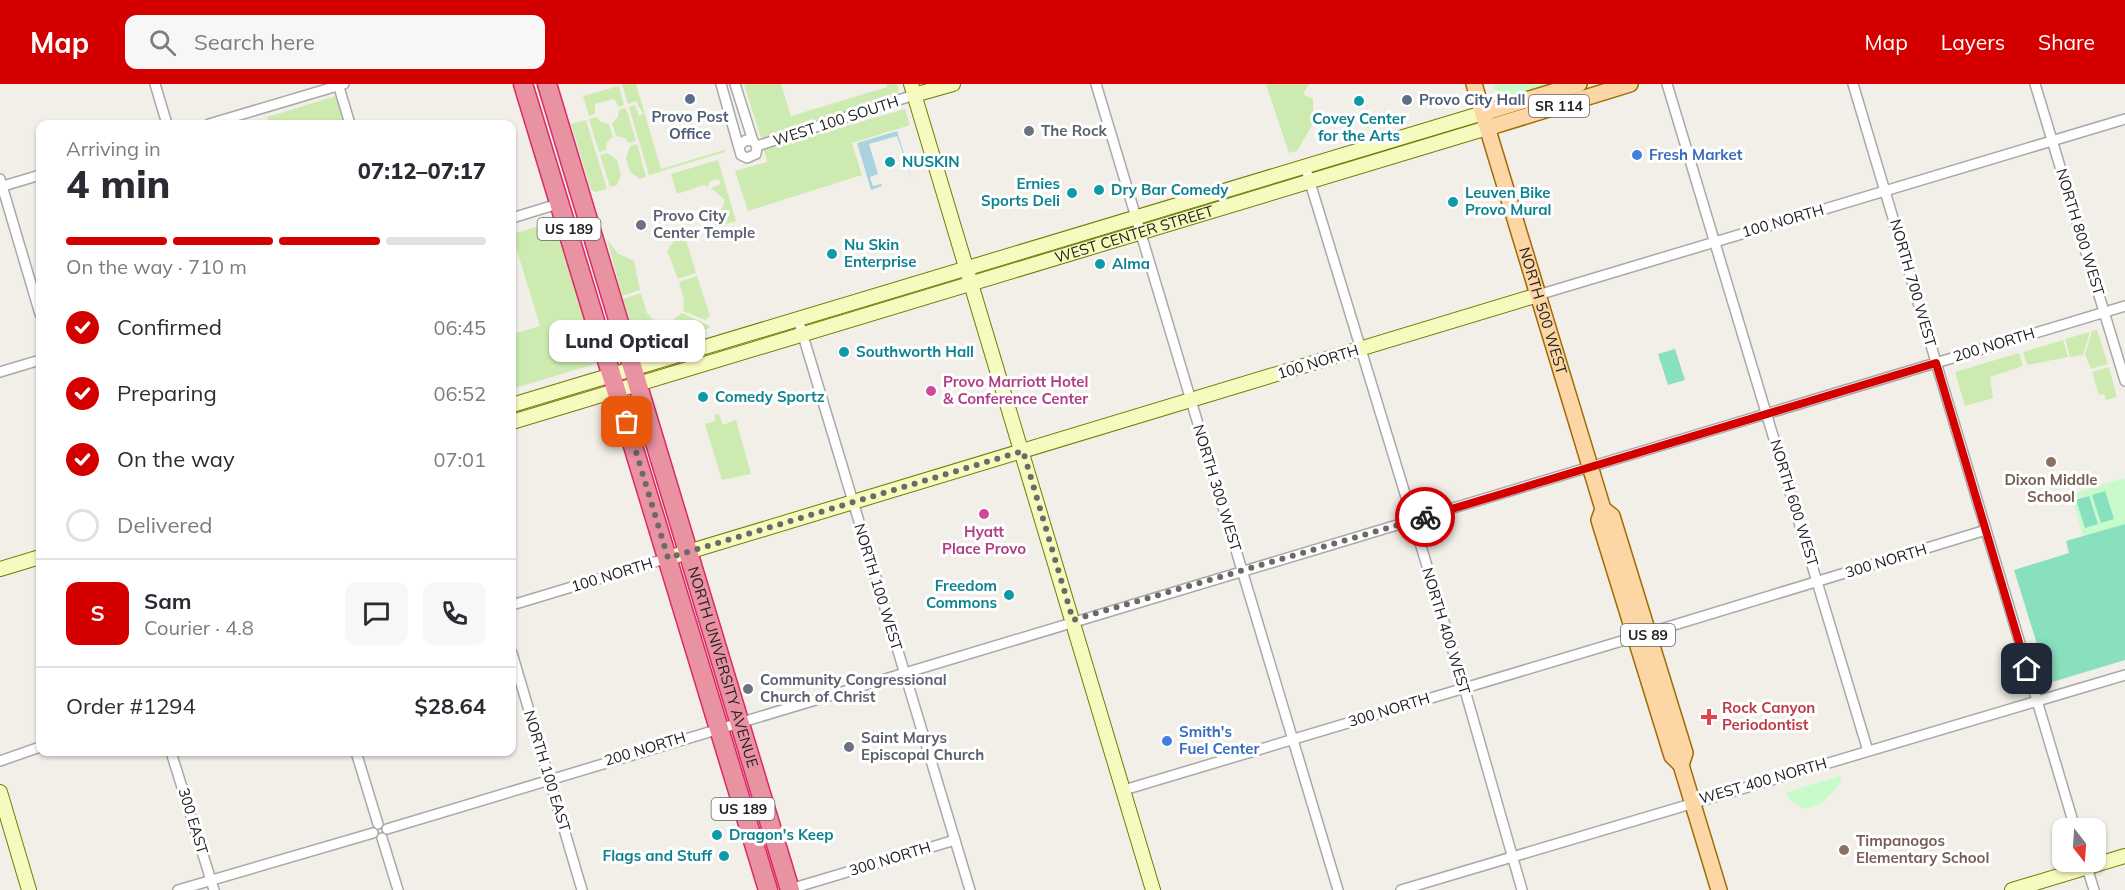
<!DOCTYPE html>
<meta charset="utf-8">
<style>
:root{--surface:#fff;--page:#f7f7f7;--text:#2b2b33;--muted:#7c7c81;--line:#e1e1e2;--accent:#d40000}
body{margin:0;font-family:Mulish,sans-serif;background:var(--page);color:var(--text);height:100vh;display:flex;flex-direction:column;font-size:22px;white-space:nowrap}
*{box-sizing:border-box;margin:0}
p{font-size:20px;color:var(--muted)}
.icon{flex:none;width:33px;height:33px;fill:none;stroke:currentColor;stroke-width:2;stroke-linecap:round;stroke-linejoin:round}
.map{position:relative;flex:1;overflow:hidden}
.panel{position:absolute;left:36px;top:36px;width:480px;height:636px;display:flex;flex-direction:column;background:var(--surface);border-radius:12px;box-shadow:0 2px 4px #0004}
.panel>*{flex:none}
.needle{width:39px;rotate:163deg}
.fabs{position:absolute;left:2052px;top:734px;display:grid;gap:12px}
.fabs a{display:grid;place-items:center;width:54px;height:54px;border-radius:12px;background:var(--surface);box-shadow:0 2px 4px #0004;font-size:30px}
.pin{position:absolute;display:grid;place-items:center;width:51px;height:51px;color:#fff;margin:-26px;border-radius:12px;box-shadow:0 3px 9px #0006}
.courier{position:absolute;display:grid;place-items:center;width:60px;height:60px;margin:-30px;border:4px solid #d40000;border-radius:50%;background:#fff;color:#222;box-shadow:0 2px 8px #0007}
.bubble{position:absolute;height:42px;border-radius:12px;background:var(--surface);box-shadow:0 2px 4px #0004;font-size:20px;font-weight:800;line-height:42px;text-align:center}
.overview em{font-style:normal;font-weight:800}
.overview div{display:flex;flex-direction:column-reverse}
.overview{display:flex;align-items:center;justify-content:space-between;height:102px;padding:0 30px}
h1{font-size:39px;font-weight:800;line-height:45px}
.bar{display:grid;grid-template-columns:repeat(4,1fr);gap:9px 6px;align-content:center;height:72px;padding:0 30px}
.bar i{height:8px;border-radius:4px;background:var(--line)}
.bar .active{background:var(--accent)}
.bar p{grid-column:span 4}
.line{display:flex;align-items:center;gap:15px;padding:0 30px;border-top:2px solid var(--line)}
.line div{flex:1}
.round{display:grid;place-items:center;flex:none;width:63px;height:63px;border-radius:12px;background:var(--page)}
ol{padding:0 30px;list-style:none}
li{display:flex;align-items:center;gap:18px;height:66px}
li p{margin-inline-start:auto}
li .icon{padding:6px;border-radius:50%;background:var(--accent);color:#fff;stroke-width:4}
li:last-child{color:var(--muted)}
li i{width:33px;height:33px;border:3px solid var(--line);border-radius:50%}
header{display:flex;align-items:center;gap:36px;box-sizing:border-box;height:84px;padding:0 30px;background:var(--accent);color:#fff}
header strong{font-size:28px}
nav{display:flex;gap:33px;margin-inline-start:auto;font-size:21px}
.search{width:420px;height:54px;background:var(--page);display:flex;align-items:center;gap:15px;box-sizing:border-box;padding:0 21px;border-radius:12px;color:var(--muted);font-size:22px}
.map>svg:first-child{display:block}
.grass{fill:#cdebb0}
.park{fill:#c8facc}
.pitch{fill:#88e0be}
.water{fill:#aad3df}
.lines{fill:none;stroke-linecap:round;stroke-linejoin:round}
.street-casing{stroke:#a9a9a9;stroke-width:12}
.secondary-casing{stroke:#707d05;stroke-width:16}
.primary-casing{stroke:#a06b00;stroke-width:18}
.highway-casing{stroke:#dc2a67;stroke-width:21}
.street{stroke:#fff;stroke-width:9}
.secondary{stroke:#f7fabf;stroke-width:14}
.primary{stroke:#fcd6a4;stroke-width:15}
.highway{stroke:#e892a2;stroke-width:18}
.done{stroke:#6b6a68;stroke-width:6;stroke-dasharray:0 10.8}
.route{stroke:#d40000;stroke-width:8}
.service-dot{fill:#5c6f8a;stroke:#fff;stroke-width:2}
.culture-dot{fill:#0f9aa8;stroke:#fff;stroke-width:2}
.worship-dot{fill:#6b7280;stroke:#fff;stroke-width:2}
.shop-dot{fill:#3f7fe0;stroke:#fff;stroke-width:2}
.hotel-dot{fill:#d1479c;stroke:#fff;stroke-width:2}
.education-dot{fill:#8d6e63;stroke:#fff;stroke-width:2}
.health-dot{fill:#e0444e;stroke:#fff;stroke-width:2}
.labels{text-anchor:middle;stroke-width:6;stroke-linejoin:round;paint-order:stroke}
.shield{fill:#fff;stroke:#646464;stroke-width:1.5}
.shield-label{font-size:14px;font-weight:bold;fill:#222}
.service-label{font-size:15px;font-weight:bold;fill:#4e5e75;stroke:#fff;text-anchor:start}
.culture-label{font-size:15px;font-weight:bold;fill:#0d838f;stroke:#fff;text-anchor:start}
.street-label{font-size:15px;fill:#222;stroke:#fff}
.worship-label{font-size:15px;font-weight:bold;fill:#5b616d;stroke:#fff;text-anchor:start}
.shop-label{font-size:15px;font-weight:bold;fill:#366cbe;stroke:#fff;text-anchor:start}
.hotel-label{font-size:15px;font-weight:bold;fill:#b23c85;stroke:#fff;text-anchor:start}
.education-label{font-size:15px;font-weight:bold;fill:#785e54;stroke:#fff}
.health-label{font-size:15px;font-weight:bold;fill:#be3a42;stroke:#fff;text-anchor:start}
</style>
<header>
<strong>Map</strong>
<div class="search"><svg class="icon" aria-label="search" viewBox="0 0 24 24"><circle cx="10" cy="10" r="6"/><path d="M15 15l6 6"/></svg>Search here</div>
<nav><a>Map</a><a>Layers</a><a>Share</a></nav>
</header>
<div class="map">
<svg width="2125" height="806" viewBox="0 0 2125 806">
<rect width="100%" height="100%" fill="#f2efe9"/>
<!-- grass -->
<g class="grass">
<polygon points="622,0 636,0 661,85 724,66 725,68 649,91 629,23 635,21 639,32 643,30 636,17 628,20"/>
<polygon points="744,0 781,0 791,32 887,3 887,0 897,0 899,7 895,13 761,54"/>
<polygon points="1266,0 1309,0 1303,10 1313,15 1313,26 1318,31 1297,67 1289,69"/>
<polygon points="619,2 624,21 619,23 614,15 595,20 595,30 589,32 583,12"/>
<polygon points="336,12 345,40 270,40 267,33"/>
<polygon points="626,24 636,57 629,59 625,54 616,52 612,39 618,33 619,26"/>
<polygon points="905,25 910,41 852,59 862,91 748,127 735,87 767,78 764,66"/>
<polygon points="596,33 601,38 609,40 613,53 607,58 606,66 599,68 589,35"/>
<polygon points="586,36 607,105 595,108 591,106 571,40"/>
<polygon points="637,60 646,93 640,95 630,88 626,74 630,62"/>
<polygon points="607,69 617,76 621,91 617,101 610,103 600,71"/>
<polygon points="718,76 736,137 690,151 688,147 716,139 725,116 711,104 720,100 719,95 710,97 708,103 704,101 677,110 671,90"/>
<polygon points="557,137 602,278 512,305 512,250 540,242 515,160 512,160 512,150"/>
<polygon points="682,142 696,189 678,195 667,167 675,156 678,143"/>
<polygon points="607,155 617,169 634,177 640,206 622,212"/>
<polygon points="697,192 710,232 705,236 683,227 684,216 679,198"/>
<polygon points="641,209 647,229 654,236 642,260 637,261 623,215"/>
<polygon points="682,229 710,242 710,244 677,254 672,237"/>
<polygon points="657,237 669,238 674,255 648,264 645,259"/>
<polygon points="2097,246 2108,280 2091,285 2085,270 2092,247"/>
<polygon points="2090,248 2083,271 2070,273 2065,255"/>
<polygon points="2063,256 2068,273 2027,281 2023,268"/>
<polygon points="2019,269 2023,282 1990,293 1993,314 1965,322 1955,288"/>
<polygon points="2109,283 2117,313 2106,316 2104,310 2099,311 2092,288"/>
<polygon points="719,330 723,341 736,336 751,390 722,396 705,340 716,337 714,331"/>
</g>
<!-- park -->
<g class="park">
<polygon points="1493,0 1553,0 1499,17"/>
<polygon points="2125,394 2125,440 2083,452 2071,410"/>
<path d="M1840,692L1841,698C1829,712 1823,723 1803,725L1789,715L1787,708Z"/>
</g>
<!-- pitch -->
<g class="pitch">
<polygon points="1675,265 1685,296 1668,301 1658,270"/>
<polygon points="2105,407 2114,435 2101,439 2092,411"/>
<polygon points="2089,412 2098,440 2085,444 2076,416"/>
<polygon points="2125,440 2125,576 2049,599 2014,486 2069,469 2066,457"/>
</g>
<!-- water -->
<polygon class="water" points="897,47 913,98 897,52 869,60 878,90 870,93 873,102 881,100 882,102 871,106 857,59"/>
<g class="lines">
<!-- street casing -->
<g class="street-casing">
<g id="street">
<polyline points="155,0 167,40"/>
<polyline points="338,0 350,40"/>
<polyline points="721,0 741,71 747,74 756,70 757,62 753,57 746,56 740,61"/>
<polyline points="735,0 753,57"/>
<polyline points="1096,0 1338,806"/>
<polyline points="1667,0 1868,667"/>
<polyline points="1853,0 2075,744"/>
<polyline points="2035,0 2125,297"/>
<polyline points="209,40 344,0"/>
<polyline points="757,62 914,11"/>
<polyline points="1305,82 1464,603 1522,806"/>
<polyline points="0,95 40,230"/>
<polyline points="0,103 40,91"/>
<polyline points="512,134 561,119"/>
<polyline points="1538,211 2125,35"/>
<polyline points="798,235 970,806"/>
<polyline points="0,288 40,276"/>
<polyline points="512,521 668,474"/>
<polyline points="1648,549 1986,446"/>
<polyline points="512,569 582,806"/>
<polyline points="171,668 214,806"/>
<polyline points="356,668 378,740"/>
<polyline points="0,677 40,663"/>
<polyline points="1124,706 1635,553"/>
<path d="M387,745C966,568 1546,398 2125,222"/>
<polyline points="382,754 398,806"/>
<polyline points="2086,780 2094,806"/>
<polyline points="790,805 955,756"/>
<polyline points="178,806 373,749"/>
<polyline points="1401,806 2125,591"/>
</g>
</g>
<!-- secondary casing -->
<g class="secondary-casing">
<g id="secondary">
<polyline points="911,0 1153,806"/>
<polyline points="914,11 953,0"/>
<polyline points="512,321 1483,29"/>
<path id="s1" d="M512,338L1487,44"/>
<polyline points="668,474 1538,211"/>
<polyline points="0,485 40,473"/>
<polyline points="0,708 29,806"/>
<polyline points="2012,806 2125,772"/>
</g>
</g>
<!-- primary casing -->
<g class="primary-casing">
<g id="primary">
<path id="s2" d="M1474,0L1603,425L1599,436L1672,672L1681,681L1719,806"/>
<polyline points="1483,29 1579,0"/>
<polyline points="1487,44 1630,0"/>
<polyline points="1603,425 1612,432 1685,669 1681,681"/>
</g>
</g>
<!-- highway casing -->
<g class="highway-casing">
<g id="highway">
<polyline points="523,0 768,806"/>
<path id="s3" d="M547,0L790,806"/>
</g>
</g>
<!-- street -->
<use href="#street" class="street"/>
<!-- secondary -->
<use href="#secondary" class="secondary"/>
<!-- primary -->
<use href="#primary" class="primary"/>
<!-- highway -->
<use href="#highway" class="highway"/>
</g>
<g class="lines">
<!-- done -->
<polyline class="done" points="627,338 668,474 1023,367 1073,536 1425,433"/>
<!-- route -->
<polyline class="route" points="1425,433 1936,279 2027,585"/>
</g>
<!-- markers -->
<g class="service-dot">
<circle cx="690" cy="15" r="6"/>
<circle cx="1407" cy="16" r="6"/>
</g>
<g class="culture-dot">
<circle cx="1359" cy="17" r="6"/>
<circle cx="890" cy="78" r="6"/>
<circle cx="1099" cy="106" r="6"/>
<circle cx="1072" cy="109" r="6"/>
<circle cx="1453" cy="118" r="6"/>
<circle cx="832" cy="170" r="6"/>
<circle cx="1100" cy="180" r="6"/>
<circle cx="844" cy="268" r="6"/>
<circle cx="703" cy="313" r="6"/>
<circle cx="1009" cy="511" r="6"/>
<circle cx="717" cy="751" r="6"/>
<circle cx="724" cy="772" r="6"/>
</g>
<g class="worship-dot">
<circle cx="1029" cy="47" r="6"/>
<circle cx="641" cy="141" r="6"/>
<circle cx="748" cy="605" r="6"/>
<circle cx="849" cy="663" r="6"/>
</g>
<g class="shop-dot">
<circle cx="1637" cy="71" r="6"/>
<circle cx="1167" cy="657" r="6"/>
</g>
<g class="hotel-dot">
<circle cx="931" cy="307" r="6"/>
<circle cx="984" cy="430" r="6"/>
</g>
<g class="education-dot">
<circle cx="2051" cy="378" r="6"/>
<circle cx="1844" cy="766" r="6"/>
</g>
<path class="health-dot" d="M1706 624h6v6h6v6h-6v6h-6v-6h-6v-6h6z"/>
<g class="labels">
<!-- shield labels -->
<g class="shield">
<rect x="1529" y="11" width="60" height="22" rx="4.5"/>
<rect x="537.5" y="134" width="63" height="22" rx="4.5"/>
<rect x="1621" y="540" width="54" height="22" rx="4.5"/>
<rect x="711.5" y="714" width="63" height="22" rx="4.5"/>
</g>
<g class="shield-label">
<text x="1559" y="27">SR 114</text>
<text x="569" y="150">US 189</text>
<text x="1648" y="556">US 89</text>
<text x="743" y="730">US 189</text>
</g>
<!-- service labels -->
<g class="service-label">
<text x="1419" y="21">Provo City Hall</text>
<text x="690" y="38" text-anchor="middle">Provo Post<tspan x="690" dy="17">Office</tspan></text>
</g>
<!-- culture labels -->
<g class="culture-label">
<text x="1359" y="40" text-anchor="middle">Covey Center<tspan x="1359" dy="17">for the Arts</tspan></text>
<text x="902" y="83">NUSKIN</text>
<text x="1060" y="105" text-anchor="end">Ernies<tspan x="1060" dy="17">Sports Deli</tspan></text>
<text x="1111" y="111">Dry Bar Comedy</text>
<text x="1465" y="114">Leuven Bike<tspan x="1465" dy="17">Provo Mural</tspan></text>
<text x="844" y="166">Nu Skin<tspan x="844" dy="17">Enterprise</tspan></text>
<text x="1112" y="185">Alma</text>
<text x="856" y="273">Southworth Hall</text>
<text x="715" y="318">Comedy Sportz</text>
<text x="997" y="507" text-anchor="end">Freedom<tspan x="997" dy="17">Commons</tspan></text>
<text x="729" y="756">Dragon's Keep</text>
<text x="712" y="777" text-anchor="end">Flags and Stuff</text>
</g>
<!-- street labels -->
<g class="street-label">
<text transform="translate(836 37) rotate(-18)" y="5">WEST 100 SOUTH</text>
<text transform="translate(1783 137) rotate(-16)" y="5">100 NORTH</text>
<text transform="translate(2080 148) rotate(73)" y="5">NORTH 800 WEST</text>
<text dy="5" stroke="none"><textPath href="#s1" startOffset="650">WEST CENTER STREET</textPath></text>
<text transform="translate(1913 199) rotate(74)" y="5">NORTH 700 WEST</text>
<text dy="5" stroke="none"><textPath href="#s2" startOffset="237">NORTH 500 WEST</textPath></text>
<text transform="translate(1994 261) rotate(-17)" y="5">200 NORTH</text>
<text transform="translate(1318 278) rotate(-17)" y="5">100 NORTH</text>
<text transform="translate(1217 404) rotate(73)" y="5">NORTH 300 WEST</text>
<text transform="translate(1794 419) rotate(73)" y="5">NORTH 600 WEST</text>
<text transform="translate(1886 477) rotate(-17)" y="5">300 NORTH</text>
<text transform="translate(612 491) rotate(-17)" y="5">100 NORTH</text>
<text transform="translate(878 503) rotate(73)" y="5">NORTH 100 WEST</text>
<text transform="translate(1446 547) rotate(73)" y="5">NORTH 400 WEST</text>
<text dy="5" stroke="none"><textPath href="#s3" startOffset="609">NORTH UNIVERSITY AVENUE</textPath></text>
<text transform="translate(1389 626) rotate(-17)" y="5">300 NORTH</text>
<text transform="translate(645 665) rotate(-17)" y="5">200 NORTH</text>
<text transform="translate(547 687) rotate(73)" y="5">NORTH 100 EAST</text>
<text transform="translate(1763 697) rotate(-16)" y="5">WEST 400 NORTH</text>
<text transform="translate(193 737) rotate(73)" y="5">300 EAST</text>
<text transform="translate(890 775) rotate(-17)" y="5">300 NORTH</text>
</g>
<!-- worship labels -->
<g class="worship-label">
<text x="1041" y="52">The Rock</text>
<text x="653" y="137">Provo City<tspan x="653" dy="17">Center Temple</tspan></text>
<text x="760" y="601">Community Congressional<tspan x="760" dy="17">Church of Christ</tspan></text>
<text x="861" y="659">Saint Marys<tspan x="861" dy="17">Episcopal Church</tspan></text>
</g>
<!-- shop labels -->
<g class="shop-label">
<text x="1649" y="76">Fresh Market</text>
<text x="1179" y="653">Smith's<tspan x="1179" dy="17">Fuel Center</tspan></text>
</g>
<!-- hotel labels -->
<g class="hotel-label">
<text x="943" y="303">Provo Marriott Hotel<tspan x="943" dy="17">&amp; Conference Center</tspan></text>
<text x="984" y="453" text-anchor="middle">Hyatt<tspan x="984" dy="17">Place Provo</tspan></text>
</g>
<!-- education labels -->
<g class="education-label">
<text x="2051" y="401">Dixon Middle<tspan x="2051" dy="17">School</tspan></text>
<text x="1856" y="762" text-anchor="start">Timpanogos<tspan x="1856" dy="17">Elementary School</tspan></text>
</g>
<!-- health labels -->
<g class="health-label">
<text x="1722" y="629">Rock Canyon<tspan x="1722" dy="17">Periodontist</tspan></text>
</g>
</g>
</svg>
<div class="fabs">
<a><svg class="needle" viewBox="-14 -14 28 28"><path d="M0-13l5 13h-10z" fill="#e53935"/><path d="M0 13l5-13h-10z" fill="#7c7c81"/></svg></a>
</div>
<div class="pin" style="left:627px;top:338px;background:#ea580c"><svg class="icon" aria-label="bag" viewBox="0 0 24 24"><path d="M5 8h14l-1 12H6zM9 8a3 3 0 0 1 6 0"/></svg></div>
<div class="pin" style="left:2027px;top:585px;background:#1f2937"><svg class="icon" aria-label="home" viewBox="0 0 24 24"><path d="M3 11l9-7 9 7M6 9v11h12V9"/></svg></div>
<div class="courier" style="left:1425px;top:433px"><svg class="icon" aria-label="bike" viewBox="0 0 24 24"><circle cx="6" cy="16" r="4"/><circle cx="18" cy="16" r="4"/><path d="M6 16l4-8h5l3 8M10 8l3 8H6M13 5h3"/></svg></div>
<div class="bubble" style="left:549px;top:236px;width:156px">Lund Optical</div>
<section class="panel">
<div class="overview"><div><h1>4 min</h1><p>Arriving in</p></div><em>07:12–07:17</em></div>
<div class="bar"><i class="active"></i><i class="active"></i><i class="active"></i><i></i><p>On the way · 710 m</p></div>
<ol>
<li><svg class="icon" aria-label="check" viewBox="0 0 24 24"><path d="M5 12l5 5 9-10"/></svg>Confirmed<p>06:45</p></li>
<li><svg class="icon" aria-label="check" viewBox="0 0 24 24"><path d="M5 12l5 5 9-10"/></svg>Preparing<p>06:52</p></li>
<li><svg class="icon" aria-label="check" viewBox="0 0 24 24"><path d="M5 12l5 5 9-10"/></svg>On the way<p>07:01</p></li>
<li><i></i>Delivered</li>
</ol>
<div class="line" style="height:108px"><b class="round" style="background:var(--accent);color:#fff">S</b><div><b>Sam</b><p>Courier · 4.8</p></div><a class="round"><svg class="icon" aria-label="chat" viewBox="0 0 24 24"><path d="M4 5h16v11H9l-5 4z"/></svg></a><a class="round"><svg class="icon" aria-label="phone" viewBox="0 0 24 24"><path d="M5 4h4l2 5-3 2q2 4 5 5l2-3 5 2v4C11 20 4 13 5 4z"/></svg></a></div>
<div class="line" style="height:78px"><div>Order #1294</div><b>$28.64</b></div>
</section>
</div>
